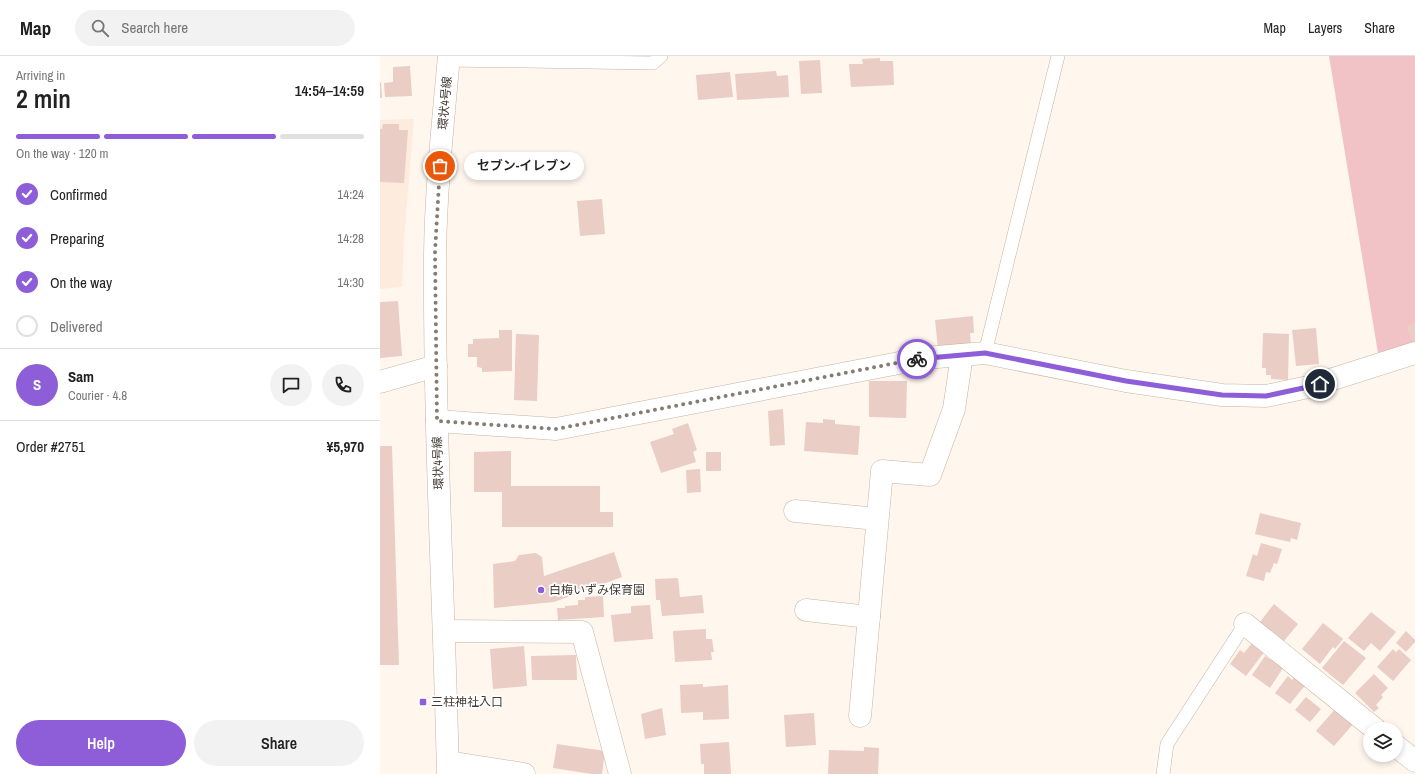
<!DOCTYPE html>
<meta charset="utf-8">
<style>
:root{--surface:#fff;--page:#f2f2f2;--text:#222;--muted:#767676;--line:#e0e0e0;--accent:#8d5ed8}
body{margin:0;font-family:"Archivo Narrow","Noto Sans JP",sans-serif;background:var(--page);color:var(--text);height:100vh;display:flex;flex-direction:column;font-size:15px;white-space:nowrap}
*{box-sizing:border-box;margin:0}
p{font-size:13px;color:var(--muted)}
.icon{flex:none;width:22px;height:22px;fill:none;stroke:currentColor;stroke-width:2;stroke-linecap:round;stroke-linejoin:round}
.map{position:relative;flex:1;overflow:hidden}
.drawer{display:flex;flex-direction:column;background:var(--surface);width:380px}
.drawer>*{flex:none}
.tools{position:absolute;left:983px;top:666px;display:grid;gap:8px}
.tools a{display:grid;place-items:center;width:40px;height:40px;border-radius:50%;background:var(--surface);box-shadow:0 2px 6px #0003;font-size:20px}
.pin{position:absolute;display:grid;place-items:center;width:34px;height:34px;color:#fff;margin:-17px;border:2px solid #fff;border-radius:50%;box-shadow:0 1px 4px #0007}
.courier{position:absolute;display:grid;place-items:center;width:40px;height:40px;margin:-20px;border:3px solid #8d5ed8;border-radius:50%;background:#fff;color:#222;box-shadow:0 1px 5px #0007}
.bubble{position:absolute;height:28px;border-radius:14px;background:var(--surface);box-shadow:0 2px 6px #0003;font-size:13px;font-weight:600;line-height:28px;text-align:center}
.head em{font-style:normal;font-weight:600}
.head div{display:flex;flex-direction:column-reverse}
.head{display:flex;align-items:center;justify-content:space-between;height:68px;padding:0 16px}
h1{font-size:26px;font-weight:600;line-height:30px}
.bar{display:grid;grid-template-columns:repeat(4,1fr);gap:6px 4px;align-content:center;height:48px;padding:0 16px}
.bar i{height:5px;border-radius:3px;background:var(--line)}
.bar .on{background:var(--accent)}
.bar p{grid-column:span 4}
.line{display:flex;align-items:center;gap:10px;padding:0 16px;border-top:1px solid var(--line)}
.line div{flex:1}
.round{display:grid;place-items:center;flex:none;width:42px;height:42px;border-radius:21px;background:var(--page)}
ol{padding:0 16px;list-style:none}
li{display:flex;align-items:center;gap:12px;height:44px}
li p{margin-inline-start:auto}
li .icon{padding:4px;border-radius:50%;background:var(--accent);color:#fff;stroke-width:4}
li:last-child{color:var(--muted)}
li i{width:22px;height:22px;border:2px solid var(--line);border-radius:50%}
.primary-button{display:flex;gap:8px;margin-top:auto;padding:8px 16px}
.primary-button a{flex:1;height:46px;border-radius:24px;background:var(--accent);color:#fff;font-size:16px;font-weight:600;line-height:46px;text-align:center}
.primary-button a+a{background:var(--page);color:var(--text)}
header{display:flex;align-items:center;gap:24px;box-sizing:border-box;height:56px;padding:0 20px;background:var(--surface);border-bottom:1px solid var(--line)}
header strong{font-size:19px}
nav{display:flex;gap:22px;margin-inline-start:auto;font-size:14px}
.search{width:280px;height:36px;background:var(--page);display:flex;align-items:center;gap:10px;box-sizing:border-box;padding:0 14px;border-radius:22px;color:var(--muted);font-size:15px}
main{display:flex;flex:1;min-height:0}
.map>svg:first-child{display:block}
.built{fill:#fdecdd}
.green{fill:#f1c2c6}
.building{fill:#eacdc4}
.lines{fill:none;stroke-linecap:round;stroke-linejoin:round}
.lane-casing{stroke:#c9b3a1;stroke-width:14}
.street-casing{stroke:#c9b3a1;stroke-width:23}
.primary-casing{stroke:#c9b3a1;stroke-width:23}
.lane{stroke:#fff;stroke-width:13}
.street{stroke:#fff;stroke-width:22}
.primary{stroke:#fff;stroke-width:22}
.done{stroke:#857c74;stroke-width:4;stroke-dasharray:0 7.2}
.route{stroke:#8d5ed8;stroke-width:5}
.poi-dot{fill:#8d5ed8;stroke:#fff;stroke-width:1.5}
.labels{text-anchor:middle;stroke-width:3.5;stroke-linejoin:round;paint-order:stroke}
.street-label{font-size:12px;fill:#443b33;stroke:#fff}
.poi-label{font-size:12px;fill:#443b33;stroke:#fff;text-anchor:start}
</style>
<header>
<strong>Map</strong>
<div class="search"><svg class="icon" aria-label="search" viewBox="0 0 24 24"><circle cx="10" cy="10" r="6"/><path d="M15 15l6 6"/></svg>Search here</div>
<nav><a>Map</a><a>Layers</a><a>Share</a></nav>
</header>
<main>
<section class="drawer">
<div class="head"><div><h1>2 min</h1><p>Arriving in</p></div><em>14:54–14:59</em></div>
<div class="bar"><i class="on"></i><i class="on"></i><i class="on"></i><i></i><p>On the way · 120 m</p></div>
<ol>
<li><svg class="icon" aria-label="check" viewBox="0 0 24 24"><path d="M5 12l5 5 9-10"/></svg>Confirmed<p>14:24</p></li>
<li><svg class="icon" aria-label="check" viewBox="0 0 24 24"><path d="M5 12l5 5 9-10"/></svg>Preparing<p>14:28</p></li>
<li><svg class="icon" aria-label="check" viewBox="0 0 24 24"><path d="M5 12l5 5 9-10"/></svg>On the way<p>14:30</p></li>
<li><i></i>Delivered</li>
</ol>
<div class="line" style="height:72px"><b class="round" style="background:var(--accent);color:#fff">S</b><div><b>Sam</b><p>Courier · 4.8</p></div><a class="round"><svg class="icon" aria-label="chat" viewBox="0 0 24 24"><path d="M4 5h16v11H9l-5 4z"/></svg></a><a class="round"><svg class="icon" aria-label="phone" viewBox="0 0 24 24"><path d="M5 4h4l2 5-3 2q2 4 5 5l2-3 5 2v4C11 20 4 13 5 4z"/></svg></a></div>
<div class="line" style="height:52px"><div>Order #2751</div><b>¥5,970</b></div>
<div class="primary-button"><a>Help</a><a>Share</a></div>
</section>
<div class="map">
<svg width="1035" height="718" viewBox="0 0 1035 718">
<rect width="100%" height="100%" fill="#fff6ee"/>
<!-- built -->
<polygon class="built" points="34,63 24,184 22,231 0,233 0,64"/>
<!-- green -->
<polygon class="green" points="949,0 1035,0 1035,288 998,297"/>
<!-- building -->
<g class="building">
<polygon points="500,2 500,5 513,5 514,29 471,31 469,8 483,8 482,3"/>
<polygon points="440,4 442,37 421,38 419,5"/>
<polygon points="30,10 32,40 5,41 4,27 13,26 13,11"/>
<polygon points="396,15 397,20 408,19 409,41 357,44 355,18"/>
<polygon points="350,16 353,41 318,44 316,19"/>
<polygon points="0,26 1,26 2,42 0,42"/>
<polygon points="3,68 19,68 19,74 28,74 24,127 0,126 0,73 2,73"/>
<polygon points="222,143 225,178 200,180 197,145"/>
<polygon points="18,245 22,300 0,302 0,246"/>
<polygon points="593,260 594,277 590,277 591,289 558,292 555,264"/>
<polygon points="1035,267 1035,284 1032,285 1027,270"/>
<polygon points="936,272 939,308 916,310 912,274"/>
<polygon points="119,274 132,274 132,315 102,316 102,312 97,311 97,301 88,301 88,288 93,288 93,283 119,282"/>
<polygon points="883,277 909,278 908,324 891,323 891,319 886,319 886,312 882,312"/>
<polygon points="136,278 159,279 157,345 134,344"/>
<polygon points="489,325 527,325 526,362 489,361"/>
<polygon points="403,353 405,389 390,390 388,355"/>
<polygon points="443,363 455,364 455,368 480,370 478,399 424,395 426,366 443,367"/>
<polygon points="308,367 317,394 313,396 316,406 281,417 270,386 294,378 292,373"/>
<polygon points="0,390 12,390 19,609 0,609"/>
<polygon points="131,395 131,430 220,430 220,456 233,456 233,471 122,471 122,436 94,436 94,396"/>
<rect x="326" y="396" width="15" height="19"/>
<polygon points="320,413 321,436 307,437 306,414"/>
<polygon points="880,457 921,467 917,484 911,482 910,486 875,478"/>
<polygon points="881,487 902,493 897,508 894,507 890,517 886,516 884,525 866,520 873,498 877,500"/>
<polygon points="234,496 242,521 174,546 114,552 113,508 135,505 139,499 156,497 162,501 164,520"/>
<polygon points="298,522 300,541 322,539 324,557 282,560 280,544 276,544 275,523"/>
<polygon points="223,540 224,561 178,564 177,552 185,552 185,550 198,549 198,544 205,544 205,541"/>
<polygon points="894,548 918,568 904,585 880,566"/>
<polygon points="270,549 273,583 234,586 231,559 251,557 251,550"/>
<polygon points="991,556 1016,576 1000,595 991,587 984,595 968,582"/>
<polygon points="943,567 963,583 955,593 953,591 940,608 922,593"/>
<polygon points="326,573 326,583 332,583 334,596 331,596 332,604 295,606 293,575"/>
<polygon points="1026,575 1035,584 1035,586 1026,596 1016,587"/>
<polygon points="964,585 986,602 963,629 942,612"/>
<polygon points="873,586 885,595 866,620 850,608 860,594 864,597"/>
<polygon points="144,590 147,630 113,633 110,593"/>
<polygon points="1013,593 1016,596 1019,593 1031,604 1013,625 997,611"/>
<polygon points="196,599 197,624 152,624 151,600"/>
<polygon points="885,600 903,612 890,632 872,619"/>
<polygon points="994,618 1008,632 1001,639 1003,641 996,649 999,652 994,656 975,637"/>
<polygon points="916,619 927,627 910,648 895,637 908,620 912,624"/>
<polygon points="323,628 323,631 348,629 349,663 323,664 323,656 301,657 300,629"/>
<polygon points="926,641 941,653 930,666 915,654"/>
<polygon points="957,651 975,666 954,690 936,675"/>
<polygon points="282,652 286,679 265,683 261,658"/>
<polygon points="434,657 436,689 406,691 404,659"/>
<polygon points="349,686 351,718 324,718 324,708 321,708 320,688"/>
<polygon points="177,688 225,695 222,718 212,718 173,712"/>
<polygon points="484,691 499,692 498,718 448,718 449,694 484,695"/>
</g>
<g class="lines">
<!-- lane casing -->
<g class="lane-casing">
<g id="lane">
<polyline points="69,4 273,7 281,0"/>
<polyline points="605,297 678,0"/>
<polyline points="783,718 787,688 865,568"/>
</g>
</g>
<!-- street casing -->
<g class="street-casing">
<g id="street">
<polyline points="0,326 56,310"/>
<polyline points="57,365 176,373 545,302 605,297 746,325 842,339 886,340 928,331 1035,297"/>
<polyline points="415,455 497,463"/>
<polyline points="426,554 489,561"/>
<polyline points="865,568 995,673"/>
<polyline points="64,575 202,576 240,718"/>
<polyline points="480,660 502,415 550,419 574,353 582,299"/>
<polyline points="1016,690 1035,705"/>
<polyline points="68,706 144,718"/>
</g>
</g>
<!-- primary casing -->
<g class="primary-casing">
<path id="primary" d="M68,718C64,545 54,371 55,198C56,132 63,66 69,0"/>
</g>
<!-- lane -->
<use href="#lane" class="lane"/>
<!-- street -->
<use href="#street" class="street"/>
<!-- primary -->
<use href="#primary" class="primary"/>
</g>
<g class="lines">
<!-- done -->
<polyline class="done" points="60,110 55,196 57,365 176,373 537,303"/>
<!-- route -->
<polyline class="route" points="537,303 605,297 746,325 842,339 886,340 928,331 940,328"/>
</g>
<!-- markers -->
<g class="poi-dot">
<circle cx="161" cy="534" r="4"/>
<rect x="39" y="642" width="8" height="8" rx="2"/>
</g>
<g class="labels">
<!-- street labels -->
<g class="street-label">
<text transform="translate(65 47) rotate(-85)" y="4">環状4号線</text>
<text transform="translate(58 407) rotate(-92)" y="4">環状4号線</text>
</g>
<!-- poi labels -->
<g class="poi-label">
<text x="169" y="538">白梅いずみ保育園</text>
<text x="51" y="650">三柱神社入口</text>
</g>
</g>
</svg>
<div class="tools">
<a><svg class="icon" aria-label="layers" viewBox="0 0 24 24"><path d="M12 4l9 5-9 5-9-5zM3 14l9 5 9-5"/></svg></a>
</div>
<div class="pin" style="left:60px;top:110px;background:#ea580c"><svg class="icon" aria-label="bag" viewBox="0 0 24 24"><path d="M5 8h14l-1 12H6zM9 8a3 3 0 0 1 6 0"/></svg></div>
<div class="pin" style="left:940px;top:328px;background:#1f2937"><svg class="icon" aria-label="home" viewBox="0 0 24 24"><path d="M3 11l9-7 9 7M6 9v11h12V9"/></svg></div>
<div class="courier" style="left:537px;top:303px"><svg class="icon" aria-label="bike" viewBox="0 0 24 24"><circle cx="6" cy="16" r="4"/><circle cx="18" cy="16" r="4"/><path d="M6 16l4-8h5l3 8M10 8l3 8H6M13 5h3"/></svg></div>
<div class="bubble" style="left:84px;top:96px;width:120px">セブン-イレブン</div>
</div>
</main>
